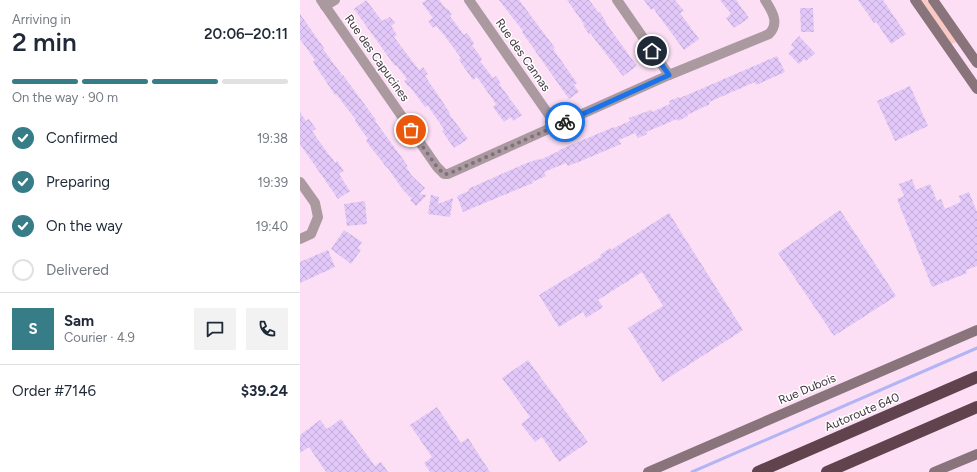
<!DOCTYPE html>
<meta charset="utf-8">
<style>
:root{--surface:#fff;--page:#f2f2f3;--text:#1f2937;--muted:#747a83;--line:#e0e1e3;--accent:#367d88}
body{margin:0;font-family:Figtree,sans-serif;background:var(--page);color:var(--text);height:100vh;display:flex;flex-direction:column;font-size:15px;white-space:nowrap}
*{box-sizing:border-box;margin:0}
p{font-size:13px;color:var(--muted)}
.icon{flex:none;width:22px;height:22px;fill:none;stroke:currentColor;stroke-width:2;stroke-linecap:round;stroke-linejoin:round}
.map{position:relative;flex:1;overflow:hidden}
.drawer{display:flex;flex-direction:column;background:var(--surface);width:300px}
.drawer>*{flex:none}
.pin{position:absolute;display:grid;place-items:center;width:34px;height:34px;color:#fff;margin:-17px;border:2px solid #fff;border-radius:50%;box-shadow:0 1px 4px #0007}
.courier{position:absolute;display:grid;place-items:center;width:40px;height:40px;margin:-20px;border:3px solid #1a73e8;border-radius:50%;background:#fff;color:#222;box-shadow:0 1px 5px #0007}
.overview em{font-style:normal;font-weight:600}
.overview div{display:flex;flex-direction:column-reverse}
.overview{display:flex;align-items:center;justify-content:space-between;height:68px;padding:0 12px}
h1{font-size:26px;font-weight:600;line-height:30px}
.bar{display:grid;grid-template-columns:repeat(4,1fr);gap:6px 4px;align-content:center;height:48px;padding:0 12px}
.bar i{height:5px;border-radius:3px;background:var(--line)}
.bar .current{background:var(--accent)}
.bar p{grid-column:span 4}
.line{display:flex;align-items:center;gap:10px;padding:0 12px;border-top:1px solid var(--line)}
.line div{flex:1}
.round{display:grid;place-items:center;flex:none;width:42px;height:42px;border-radius:0px;background:var(--page)}
ol{padding:0 12px;list-style:none}
li{display:flex;align-items:center;gap:12px;height:44px}
li p{margin-inline-start:auto}
li .icon{padding:4px;border-radius:50%;background:var(--accent);color:#fff;stroke-width:4}
li:last-child{color:var(--muted)}
li i{width:22px;height:22px;border:2px solid var(--line);border-radius:50%}
main{display:flex;flex:1;min-height:0}
.map>svg:first-child{display:block}
.green{fill:#f9c9c5}
.lines{fill:none;stroke-linecap:round;stroke-linejoin:round}
.stream{stroke:#b3b4f4;stroke-width:3}
.building{fill:url(#building-cross-hatch)}
.street{stroke:#aa9a9f;stroke-width:10}
.secondary{stroke:#8a747b;stroke-width:10}
.highway{stroke:#60434c;stroke-width:12}
.done{stroke:#81707d;stroke-width:4;stroke-dasharray:0 7.2}
.route{stroke:#1a73e8;stroke-width:5}
.labels{text-anchor:middle;stroke-width:3;stroke-linejoin:round;paint-order:stroke}
.street-label{font-size:12px;fill:#3f343c;stroke:#fff}
</style>
<main>
<section class="drawer">
<div class="overview"><div><h1>2 min</h1><p>Arriving in</p></div><em>20:06–20:11</em></div>
<div class="bar"><i class="current"></i><i class="current"></i><i class="current"></i><i></i><p>On the way · 90 m</p></div>
<ol>
<li><svg class="icon" aria-label="check" viewBox="0 0 24 24"><path d="M5 12l5 5 9-10"/></svg>Confirmed<p>19:38</p></li>
<li><svg class="icon" aria-label="check" viewBox="0 0 24 24"><path d="M5 12l5 5 9-10"/></svg>Preparing<p>19:39</p></li>
<li><svg class="icon" aria-label="check" viewBox="0 0 24 24"><path d="M5 12l5 5 9-10"/></svg>On the way<p>19:40</p></li>
<li><i></i>Delivered</li>
</ol>
<div class="line" style="height:72px"><b class="round" style="background:var(--accent);color:#fff">S</b><div><b>Sam</b><p>Courier · 4.9</p></div><a class="round"><svg class="icon" aria-label="chat" viewBox="0 0 24 24"><path d="M4 5h16v11H9l-5 4z"/></svg></a><a class="round"><svg class="icon" aria-label="phone" viewBox="0 0 24 24"><path d="M5 4h4l2 5-3 2q2 4 5 5l2-3 5 2v4C11 20 4 13 5 4z"/></svg></a></div>
<div class="line" style="height:52px"><div>Order #7146</div><b>$39.24</b></div>
</section>
<div class="map">
<svg width="677" height="472" viewBox="0 0 677 472">
<defs>
<pattern id="building-cross-hatch" width="8" height="8" patternUnits="userSpaceOnUse"><rect width="8" height="8" fill="#e2c8f9"/><path d="M0 0l8 8M0 8l8-8" fill="none" stroke="#c3acd6"/></pattern>
</defs>
<rect width="100%" height="100%" fill="#fcdff5"/>
<!-- green -->
<polygon class="green" points="620,0 627,0 657,42 651,44"/>
<g class="lines">
<!-- stream -->
<polyline class="stream" points="392,472 677,348"/>
</g>
<!-- building -->
<g class="building">
<polygon points="66,0 82,21 90,17 95,23 91,26 97,35 94,37 119,70 123,67 128,74 125,76 150,113 149,114 168,139 154,148 142,131 144,129 127,105 125,107 110,87 109,87 104,81 107,79 96,65 95,66 54,9"/>
<polygon points="126,0 139,0 146,9 147,8 152,14 150,16 164,35 167,33 174,43 172,45 182,59 180,61 193,78 196,76 201,83 199,84 222,115 213,121 211,117 204,122 193,107 196,104 177,77 173,80 159,60 161,58 144,35 136,26 133,28 128,21 133,18 122,3"/>
<polygon points="199,0 219,0 255,48 253,49 277,83 274,85 279,92 269,99 222,32 223,31"/>
<polygon points="267,0 289,0 299,13 300,12 306,22 305,22 337,66 323,76 290,33 289,34 283,25 284,24"/>
<polygon points="344,0 375,0 384,11 380,13 399,39 384,50 353,8 351,10"/>
<polygon points="420,0 436,0 449,18 434,28 426,18 431,14"/>
<polygon points="558,0 583,0 606,34 591,44 579,26 576,22 574,23"/>
<polygon points="500,8 513,8 514,32 501,32"/>
<polygon points="0,14 24,48 23,49 42,75 43,75 76,120 75,121 108,166 106,167 112,176 125,188 119,194 127,195 116,206 110,200 112,199 103,190 87,167 87,168 66,141 68,139 55,121 56,120 36,94 35,95 13,62 15,60 0,39"/>
<polygon points="499,36 515,53 506,61 504,59 499,64 488,53 494,48 491,45"/>
<polygon points="477,56 485,72 456,85 455,82 409,102 410,104 387,115 388,116 378,121 377,119 346,132 347,134 338,138 335,133 319,140 321,144 281,161 268,166 266,163 244,172 246,176 232,182 233,183 163,212 157,196 169,191 168,189 222,165 238,159 239,160 244,158 259,151 259,150 314,127 314,128 330,121 329,118 351,110 352,112 370,104 369,101 379,97 380,98"/>
<polygon points="610,86 628,126 595,141 577,101"/>
<polygon points="0,112 6,121 9,119 16,129 12,131 29,155 30,155 35,163 37,161 44,171 39,174 50,191 38,199 0,144"/>
<polygon points="612,179 616,190 630,184 637,201 641,199 645,209 661,202 659,196 669,192 677,212 677,266 666,270 667,273 632,287 597,199 604,196 599,184"/>
<polygon points="131,195 139,197 138,204 153,198 150,217 128,214"/>
<polygon points="65,201 67,224 47,226 44,204"/>
<polygon points="540,210 596,296 534,336 478,253"/>
<polygon points="369,213 443,330 362,382 328,328 363,306 342,272 298,300 303,307 286,318 283,312 259,327 239,295 301,257 300,255 310,248 311,250"/>
<polygon points="44,230 62,242 58,248 61,250 51,264 31,249"/>
<polygon points="28,250 35,267 0,283 0,262"/>
<polygon points="228,360 288,442 259,462 242,437 235,442 221,424 230,417 202,378"/>
<polygon points="137,407 161,443 168,438 190,472 130,472 124,463 132,457 110,425"/>
<polygon points="41,419 75,466 81,462 88,472 26,472 9,447 0,453 0,435 20,420 27,429"/>
</g>
<g class="lines">
<!-- street -->
<g class="street">
<path d="M21,0L137,167L144,174H148L369,75L469,34C480,23 472,11 465,0"/>
<polyline points="169,0 256,125"/>
<polyline points="317,0 369,75"/>
<polyline points="25,6 35,0"/>
<polyline points="0,182 15,203 18,217 11,234 0,239"/>
</g>
<!-- secondary -->
<g class="secondary">
<polyline points="615,0 677,89"/>
<polyline points="633,0 677,63"/>
<polyline points="348,472 677,330"/>
<polyline points="634,472 677,454"/>
</g>
<!-- highway -->
<g class="highway">
<polyline points="458,472 677,377"/>
<polyline points="527,472 677,407"/>
</g>
</g>
<g class="lines">
<!-- done -->
<polyline class="done" points="111,130 137,167 144,174 148,174 265,122"/>
<!-- route -->
<polyline class="route" points="265,122 369,75 352,51"/>
</g>
<g class="labels">
<!-- street labels -->
<g class="street-label">
<text transform="translate(223 55) rotate(55)" y="4">Rue des Cannas</text>
<text transform="translate(77 58) rotate(55)" y="4">Rue des Capucines</text>
<text transform="translate(507 389) rotate(-23)" y="4">Rue Dubois</text>
<text transform="translate(562 412) rotate(-23)" y="4">Autoroute 640</text>
</g>
</g>
</svg>
<div class="pin" style="left:111px;top:130px;background:#ea580c"><svg class="icon" aria-label="bag" viewBox="0 0 24 24"><path d="M5 8h14l-1 12H6zM9 8a3 3 0 0 1 6 0"/></svg></div>
<div class="pin" style="left:352px;top:51px;background:#1f2937"><svg class="icon" aria-label="home" viewBox="0 0 24 24"><path d="M3 11l9-7 9 7M6 9v11h12V9"/></svg></div>
<div class="courier" style="left:265px;top:122px"><svg class="icon" aria-label="bike" viewBox="0 0 24 24"><circle cx="6" cy="16" r="4"/><circle cx="18" cy="16" r="4"/><path d="M6 16l4-8h5l3 8M10 8l3 8H6M13 5h3"/></svg></div>
</div>
</main>
